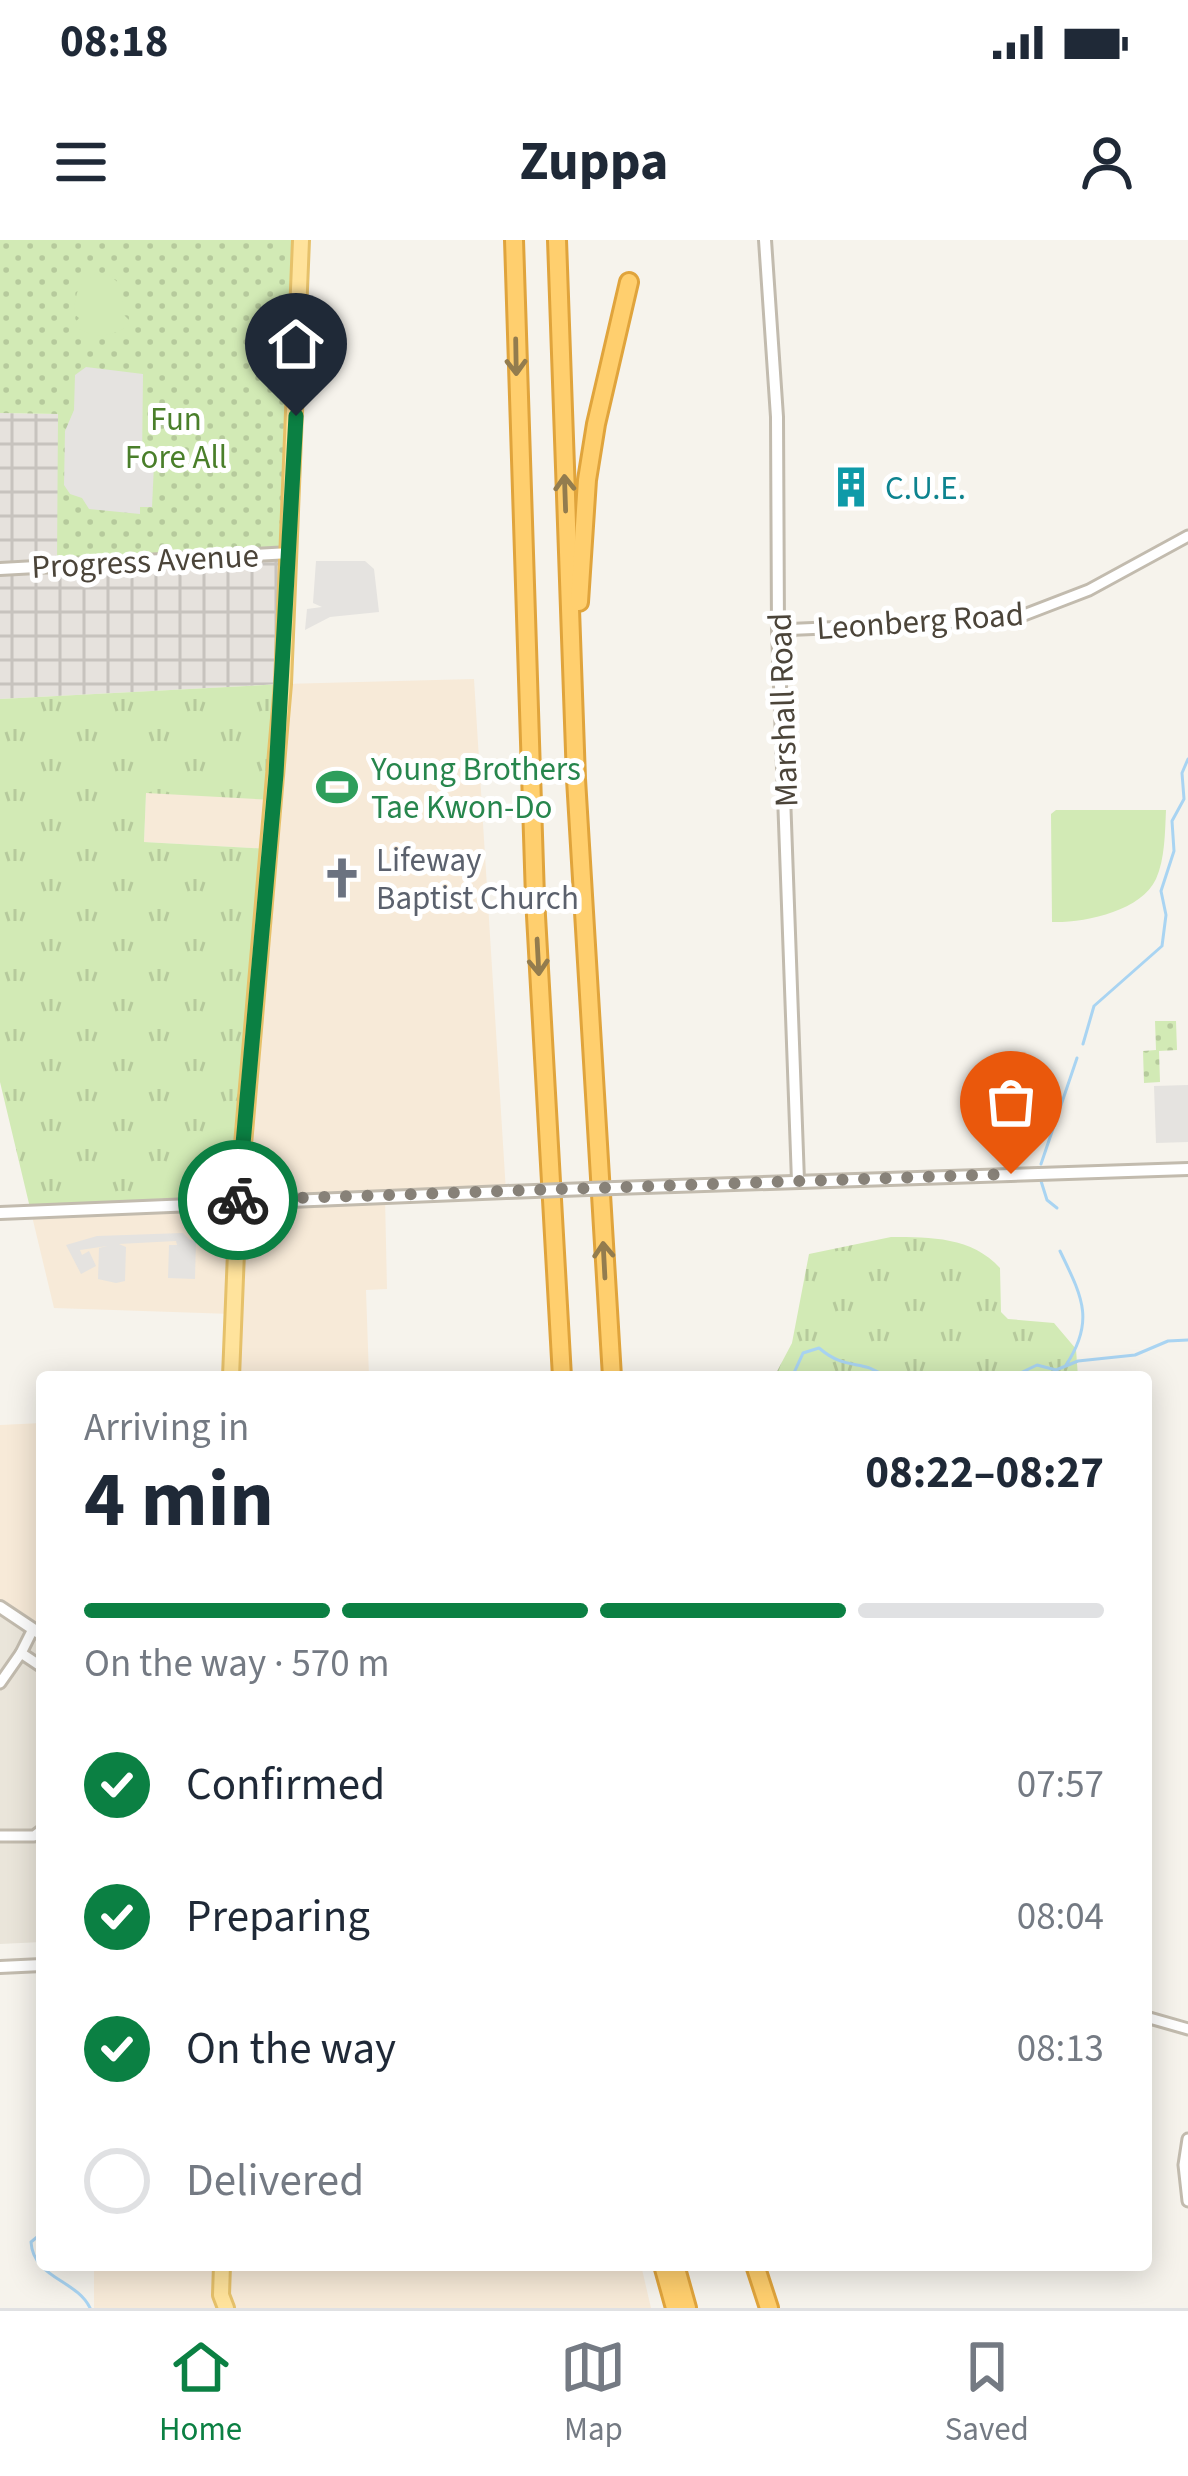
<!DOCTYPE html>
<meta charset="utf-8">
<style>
:root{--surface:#fff;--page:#f2f2f3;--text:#1f2937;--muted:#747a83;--line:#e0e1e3;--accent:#0b8043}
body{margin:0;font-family:"Source Sans 3",sans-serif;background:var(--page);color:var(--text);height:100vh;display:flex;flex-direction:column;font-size:45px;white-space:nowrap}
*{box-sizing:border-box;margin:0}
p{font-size:39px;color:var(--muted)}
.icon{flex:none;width:66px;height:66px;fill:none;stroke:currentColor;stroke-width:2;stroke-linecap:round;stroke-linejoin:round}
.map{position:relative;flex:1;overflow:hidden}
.side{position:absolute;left:36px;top:1131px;width:1116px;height:900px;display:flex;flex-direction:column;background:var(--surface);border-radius:12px;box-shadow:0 6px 30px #0003}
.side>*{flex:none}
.pin{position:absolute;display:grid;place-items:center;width:102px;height:102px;color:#fff;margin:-123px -51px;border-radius:50% 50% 50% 0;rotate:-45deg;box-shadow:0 0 12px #0007}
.pin .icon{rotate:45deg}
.courier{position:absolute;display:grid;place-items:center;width:120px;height:120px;margin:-60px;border:9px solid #0b8043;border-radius:50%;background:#fff;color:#222;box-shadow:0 3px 15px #0007}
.summary em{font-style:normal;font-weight:700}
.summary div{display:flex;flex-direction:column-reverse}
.summary{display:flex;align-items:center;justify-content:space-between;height:204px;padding:0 48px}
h1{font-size:78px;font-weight:700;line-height:90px}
.bar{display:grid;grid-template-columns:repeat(4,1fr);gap:18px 12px;align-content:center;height:144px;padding:0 48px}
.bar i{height:15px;border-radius:9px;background:var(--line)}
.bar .current{background:var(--accent)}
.bar p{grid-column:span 4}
ol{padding:0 48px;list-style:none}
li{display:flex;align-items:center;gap:36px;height:132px}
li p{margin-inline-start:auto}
li .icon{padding:12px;border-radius:50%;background:var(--accent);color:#fff;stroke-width:4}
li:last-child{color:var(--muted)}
li i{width:66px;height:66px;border:6px solid var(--line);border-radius:50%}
.status{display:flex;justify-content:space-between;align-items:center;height:84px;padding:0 60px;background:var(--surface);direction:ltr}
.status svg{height:33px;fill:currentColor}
header{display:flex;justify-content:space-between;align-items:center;height:156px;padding:0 48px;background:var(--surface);font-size:54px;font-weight:700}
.tabs{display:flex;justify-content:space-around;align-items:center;height:168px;border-top:3px solid var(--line);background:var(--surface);font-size:33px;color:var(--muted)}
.tabs a{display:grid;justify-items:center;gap:6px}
.tabs .current{color:var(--accent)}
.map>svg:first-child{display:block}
.residential{fill:#eae5da}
.commercial{fill:#f7ead8}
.industrial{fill:url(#industrial-grid)}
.grass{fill:url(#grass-tufts)}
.park{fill:url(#park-dots)}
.pitch{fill:#d2eab5}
.parking{fill:#e5e3e0}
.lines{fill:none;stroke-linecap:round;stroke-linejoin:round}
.stream{stroke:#a9d4f2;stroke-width:3}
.minor-casing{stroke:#c2bbae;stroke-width:15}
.tertiary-casing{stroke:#c2bbae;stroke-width:16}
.primary-casing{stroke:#e6c16a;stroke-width:20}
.motorway-casing{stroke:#e0a43c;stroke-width:22}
.minor{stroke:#fff;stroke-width:9}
.tertiary{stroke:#fff;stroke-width:10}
.primary{stroke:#ffe39c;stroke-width:14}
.motorway{stroke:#ffcf6e;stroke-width:16}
.tertiary-bridge-casing{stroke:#c2bbae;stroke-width:16;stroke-linecap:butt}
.tertiary-bridge{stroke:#fff;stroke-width:10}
.oneway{stroke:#937c4e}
.done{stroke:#878178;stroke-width:12;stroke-dasharray:0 21.6}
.route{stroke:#0b8043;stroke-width:15}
.labels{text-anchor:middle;stroke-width:10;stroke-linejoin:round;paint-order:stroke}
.park-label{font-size:33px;fill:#4a7f2a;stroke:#fff}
.culture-label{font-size:33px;fill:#0d838f;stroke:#fff;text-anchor:start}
.street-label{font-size:33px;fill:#4b4439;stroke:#fff}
.leisure-label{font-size:33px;fill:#27864d;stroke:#fff;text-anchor:start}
.worship-label{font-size:33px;fill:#5b616d;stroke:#fff;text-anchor:start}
</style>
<div class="status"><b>08:18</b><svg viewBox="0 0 49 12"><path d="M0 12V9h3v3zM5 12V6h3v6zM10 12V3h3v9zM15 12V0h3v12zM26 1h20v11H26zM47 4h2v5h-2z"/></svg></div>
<header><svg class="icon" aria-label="menu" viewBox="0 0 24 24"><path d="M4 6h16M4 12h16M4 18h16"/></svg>Zuppa<svg class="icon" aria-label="person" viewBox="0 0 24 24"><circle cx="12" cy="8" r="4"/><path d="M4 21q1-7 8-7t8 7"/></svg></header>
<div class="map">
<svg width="1188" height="2068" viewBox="0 0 1188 2068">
<defs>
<pattern id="industrial-grid" width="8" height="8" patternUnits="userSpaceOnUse" patternTransform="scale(3)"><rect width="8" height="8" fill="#e6e2dd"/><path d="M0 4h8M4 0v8" fill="none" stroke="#c7c3be"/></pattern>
<pattern id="grass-tufts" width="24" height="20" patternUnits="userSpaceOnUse" patternTransform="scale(3)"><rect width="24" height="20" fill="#d2eab5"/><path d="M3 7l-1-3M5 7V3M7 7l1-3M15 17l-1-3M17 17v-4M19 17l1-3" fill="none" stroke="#b6ca9c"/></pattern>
<pattern id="park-dots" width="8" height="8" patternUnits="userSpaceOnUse" patternTransform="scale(3)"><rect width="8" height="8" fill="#d2eab5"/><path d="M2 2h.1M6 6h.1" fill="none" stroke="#b6ca9c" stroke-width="1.8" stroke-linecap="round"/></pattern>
</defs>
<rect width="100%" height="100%" fill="#f6f3ec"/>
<!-- residential -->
<polygon class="residential" points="0,1347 42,1384 42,1702 0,1704"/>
<!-- commercial -->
<g class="commercial">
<polygon points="474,439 506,952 385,957 387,1049 366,1050 369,1137 231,1137 232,1074 54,1068 31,972 270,609 144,602 146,552 283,444"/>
<polygon points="42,1183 42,1395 0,1367 0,1185"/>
<polygon points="94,2025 641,2025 651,2068 94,2068"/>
</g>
<!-- industrial -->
<polygon class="industrial" points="0,173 58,174 290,313 283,444 0,459"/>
<!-- grass -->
<g class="grass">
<polygon points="283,444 274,560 146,553 144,602 270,609 238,962 31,972 0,842 0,459"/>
<path d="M891,997C931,997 972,997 1000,1028L1001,1072L1008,1079L1054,1083L1076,1109L1078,1137H774L792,1103L809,1014Z"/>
</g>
<!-- park -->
<g class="park">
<polygon points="0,0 301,0 290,313 57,325 58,174 0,173"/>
<polygon points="1155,781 1176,781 1177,810 1159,811 1160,842 1144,843 1143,811 1156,810"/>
</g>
<!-- pitch -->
<g class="pitch">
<path d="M96,34L109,35L120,44L124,75L132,83C112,98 93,100 73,85L79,78L74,74C76,53 76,44 96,34Z"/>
<path d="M1056,570H1166C1165,592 1165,619 1156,639C1141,671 1085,683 1052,682L1051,574Z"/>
</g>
<!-- parking -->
<g class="parking">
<polygon points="86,127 143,134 142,224 154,225 152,267 140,267 140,274 89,269 82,258 70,254 64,245 65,191 74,170 75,135"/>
<polygon points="316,321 365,321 374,329 379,372 330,377 305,390 307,369 322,367 313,363"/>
<polygon points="1188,845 1188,902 1156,903 1154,846"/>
<polygon points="183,993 190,1000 196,1001 195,1039 168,1038 169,1005 177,1005 176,1001 119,1004 126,1007 125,1041 116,1043 98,1039 99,1008 107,1006 80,1010 82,1015 89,1011 96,1026 81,1034 66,1005 97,996"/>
</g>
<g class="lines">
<!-- stream -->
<g class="stream">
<polyline points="1083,804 1094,766 1162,706 1166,675 1161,651 1174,611 1172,581 1184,559 1182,533 1188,519"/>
<polyline points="1041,924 1077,818"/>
<polyline points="1041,941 1047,960 1057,968"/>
<path d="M1060,1011C1081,1055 1096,1080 1066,1125"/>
<path d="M792,1137L803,1113L819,1108C847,1132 862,1118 885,1137"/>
<polyline points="1012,1137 1037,1125 1056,1130 1078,1121 1135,1115 1168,1101 1188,1100"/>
<path d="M42,1993L31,2002C33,2038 77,2040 90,2068"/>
</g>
<!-- minor casing -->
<g class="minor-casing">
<g id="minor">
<polyline points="778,390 1011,380 1089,350 1188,296"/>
<polyline points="33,1389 21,1413 42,1427"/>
<polyline points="0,1443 21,1413"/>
<polyline points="0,1596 34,1596 42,1590"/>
<polyline points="1146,1777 1188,1789"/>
<polyline points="1188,1899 1184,1925 1188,1961"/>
</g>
</g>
<!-- tertiary casing -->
<g class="tertiary-casing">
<g id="tertiary">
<polyline points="765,0 777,177 778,390 798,941"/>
<polyline points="0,329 290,313"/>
<polyline points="615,948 1188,929"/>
<polyline points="0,973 506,952"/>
<polyline points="0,1367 42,1395"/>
<polyline points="0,1727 42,1725"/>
</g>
</g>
<!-- primary casing -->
<g class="primary-casing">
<g id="primary">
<polyline points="231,1137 238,962 283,444 301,0"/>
<polyline points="222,2025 221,2055 226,2068"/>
</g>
</g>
<!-- motorway casing -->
<g class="motorway-casing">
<g id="motorway">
<polyline points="514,0 535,658 562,1137"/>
<polyline points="557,0 576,539 612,1137"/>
<polyline points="579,362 587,240 596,184 629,42"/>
<polyline points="663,2025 675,2068"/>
<polyline points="675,2025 687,2068"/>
<polyline points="755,2025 769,2068"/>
</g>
</g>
<!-- minor -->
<use href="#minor" class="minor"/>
<!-- tertiary -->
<use href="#tertiary" class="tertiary"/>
<!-- primary -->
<use href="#primary" class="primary"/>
<!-- motorway -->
<use href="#motorway" class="motorway"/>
<!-- tertiary-bridge casing -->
<g class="tertiary-bridge-casing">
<polyline id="tertiary-bridge" points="506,952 615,948"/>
</g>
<!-- tertiary-bridge -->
<use href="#tertiary-bridge" class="tertiary-bridge"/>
</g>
<!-- one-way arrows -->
<defs><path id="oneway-shaft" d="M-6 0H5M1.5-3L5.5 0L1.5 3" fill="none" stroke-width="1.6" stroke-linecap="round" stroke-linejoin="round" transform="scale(3)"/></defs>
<g class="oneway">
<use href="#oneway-shaft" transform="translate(516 117) rotate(89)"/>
<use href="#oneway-shaft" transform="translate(565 253) rotate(-92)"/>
<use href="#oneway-shaft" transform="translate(538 717) rotate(87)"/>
<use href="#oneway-shaft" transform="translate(604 1020) rotate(-93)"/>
</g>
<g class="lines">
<!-- done -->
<polyline class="done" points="238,960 1011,934"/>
<!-- route -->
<polyline class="route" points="238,960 276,534 296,176"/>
</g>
<!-- icons -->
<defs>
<g id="building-bare" transform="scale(3.24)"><path d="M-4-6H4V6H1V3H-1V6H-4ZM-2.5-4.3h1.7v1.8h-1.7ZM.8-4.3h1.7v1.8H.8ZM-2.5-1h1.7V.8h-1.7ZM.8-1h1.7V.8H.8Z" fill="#0f9aa8" stroke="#fff" stroke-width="2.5" paint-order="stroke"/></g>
<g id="stadium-bare" transform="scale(3.24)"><path d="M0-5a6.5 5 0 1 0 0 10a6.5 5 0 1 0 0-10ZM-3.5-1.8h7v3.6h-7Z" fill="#2e9e5b" stroke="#fff" stroke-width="2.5" paint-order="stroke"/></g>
<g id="church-bare" transform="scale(3.24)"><path d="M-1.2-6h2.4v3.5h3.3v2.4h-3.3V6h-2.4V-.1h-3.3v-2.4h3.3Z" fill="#6b7280" stroke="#fff" stroke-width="2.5" paint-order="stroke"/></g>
</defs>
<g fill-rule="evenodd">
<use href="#building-bare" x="851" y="247"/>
<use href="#stadium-bare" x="337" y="547"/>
<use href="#church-bare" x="342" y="638"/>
</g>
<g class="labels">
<!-- park labels -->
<g class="park-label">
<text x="176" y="190">Fun<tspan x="176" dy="38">Fore All</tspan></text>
</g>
<!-- culture labels -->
<g class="culture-label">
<text x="885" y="259">C.U.E.</text>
</g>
<!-- street labels -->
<g class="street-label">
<text transform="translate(145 320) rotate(-3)" y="12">Progress Avenue</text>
<text transform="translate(920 380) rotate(-4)" y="12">Leonberg Road</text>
<text transform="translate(782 470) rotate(-92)" y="12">Marshall Road</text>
</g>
<!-- leisure labels -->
<g class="leisure-label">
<text x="371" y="540">Young Brothers<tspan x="371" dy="38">Tae Kwon-Do</tspan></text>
</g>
<!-- worship labels -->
<g class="worship-label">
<text x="376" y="631">Lifeway<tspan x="376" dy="38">Baptist Church</tspan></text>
</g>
</g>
</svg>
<div class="pin" style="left:1011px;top:934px;background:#ea580c"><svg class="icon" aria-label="bag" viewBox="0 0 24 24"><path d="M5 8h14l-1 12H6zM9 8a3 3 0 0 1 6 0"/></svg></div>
<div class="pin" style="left:296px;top:176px;background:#1f2937"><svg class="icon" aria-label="home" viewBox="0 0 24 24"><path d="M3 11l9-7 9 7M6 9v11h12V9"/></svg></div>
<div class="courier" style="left:238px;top:960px"><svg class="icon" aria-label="bike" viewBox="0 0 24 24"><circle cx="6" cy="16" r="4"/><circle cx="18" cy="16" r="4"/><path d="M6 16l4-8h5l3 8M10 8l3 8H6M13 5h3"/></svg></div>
<section class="side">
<div class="summary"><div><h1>4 min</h1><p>Arriving in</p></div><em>08:22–08:27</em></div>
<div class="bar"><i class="current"></i><i class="current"></i><i class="current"></i><i></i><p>On the way · 570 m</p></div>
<ol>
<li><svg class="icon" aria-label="check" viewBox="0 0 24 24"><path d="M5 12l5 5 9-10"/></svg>Confirmed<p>07:57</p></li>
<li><svg class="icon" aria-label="check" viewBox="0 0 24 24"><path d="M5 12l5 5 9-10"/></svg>Preparing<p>08:04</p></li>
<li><svg class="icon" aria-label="check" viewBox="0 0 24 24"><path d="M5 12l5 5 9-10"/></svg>On the way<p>08:13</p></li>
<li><i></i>Delivered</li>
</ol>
</section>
</div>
<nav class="tabs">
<a class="current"><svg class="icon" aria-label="home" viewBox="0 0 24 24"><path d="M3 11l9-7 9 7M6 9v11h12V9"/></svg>Home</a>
<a><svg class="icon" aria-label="map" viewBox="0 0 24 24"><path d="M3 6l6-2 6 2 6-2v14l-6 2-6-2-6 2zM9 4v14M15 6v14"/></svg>Map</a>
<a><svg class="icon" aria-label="saved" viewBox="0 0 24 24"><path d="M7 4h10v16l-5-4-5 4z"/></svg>Saved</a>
</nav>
